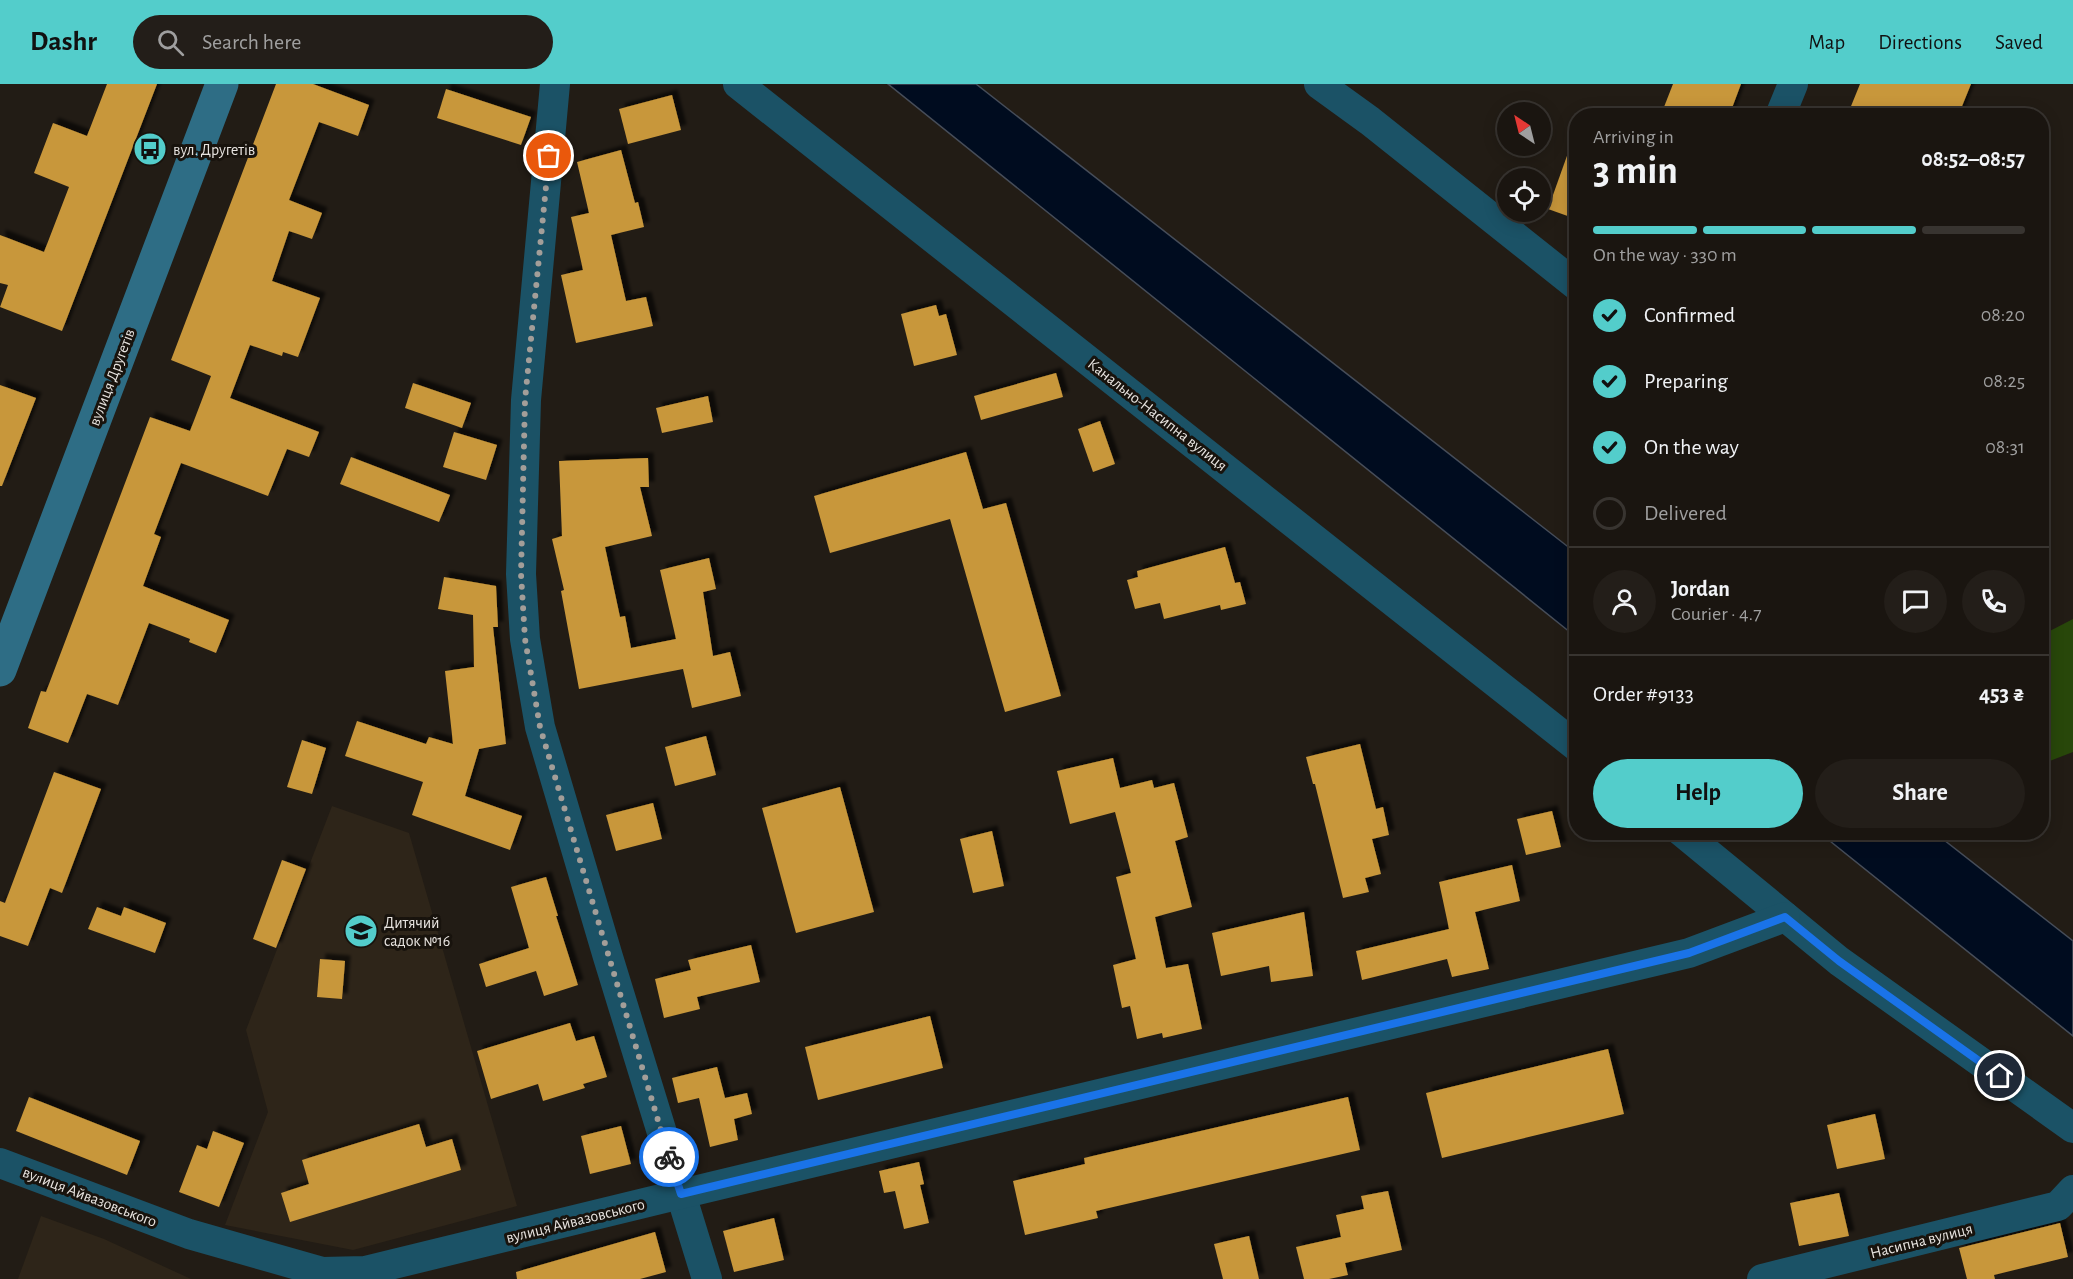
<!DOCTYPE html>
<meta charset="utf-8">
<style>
:root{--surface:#1a1510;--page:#231e19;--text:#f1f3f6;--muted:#9f9f9f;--line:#383430;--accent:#53cdcb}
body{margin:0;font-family:"Alegreya Sans",sans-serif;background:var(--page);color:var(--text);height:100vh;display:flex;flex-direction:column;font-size:22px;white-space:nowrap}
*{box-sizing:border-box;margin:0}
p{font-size:20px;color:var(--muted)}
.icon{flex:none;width:33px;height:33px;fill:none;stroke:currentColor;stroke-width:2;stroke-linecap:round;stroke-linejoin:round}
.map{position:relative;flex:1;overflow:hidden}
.panel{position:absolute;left:1569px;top:24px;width:480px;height:732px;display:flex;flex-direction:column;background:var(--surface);border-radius:24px;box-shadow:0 3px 15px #0003,0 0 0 2px var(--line)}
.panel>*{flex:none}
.needle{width:39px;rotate:325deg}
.tools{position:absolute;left:1497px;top:18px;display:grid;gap:12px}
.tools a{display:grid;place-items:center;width:54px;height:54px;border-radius:50%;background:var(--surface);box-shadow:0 3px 15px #0003,0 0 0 2px var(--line);font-size:30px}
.pin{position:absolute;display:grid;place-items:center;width:51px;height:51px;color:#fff;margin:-26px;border:3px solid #fff;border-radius:50%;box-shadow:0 2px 6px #0007}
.courier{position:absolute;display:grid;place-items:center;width:60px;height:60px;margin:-30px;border:4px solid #1a73e8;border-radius:50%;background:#fff;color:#222;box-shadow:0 2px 8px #0007}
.head em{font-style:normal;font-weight:700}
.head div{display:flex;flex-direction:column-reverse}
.head{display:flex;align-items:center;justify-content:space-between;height:102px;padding:0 24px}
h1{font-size:39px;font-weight:700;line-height:45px}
.bar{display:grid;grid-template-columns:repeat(4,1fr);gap:9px 6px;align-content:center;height:72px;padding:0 24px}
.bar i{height:8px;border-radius:4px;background:var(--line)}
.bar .selected{background:var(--accent)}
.bar p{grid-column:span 4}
.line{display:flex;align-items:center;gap:15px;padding:0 24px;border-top:2px solid var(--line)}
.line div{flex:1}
.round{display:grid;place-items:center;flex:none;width:63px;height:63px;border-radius:32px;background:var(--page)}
ol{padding:0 24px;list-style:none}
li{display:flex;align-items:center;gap:18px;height:66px}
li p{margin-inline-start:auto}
li .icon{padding:6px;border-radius:50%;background:var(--accent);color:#111;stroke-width:4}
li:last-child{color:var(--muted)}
li i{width:33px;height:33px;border:3px solid var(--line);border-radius:50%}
.primary-button{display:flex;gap:12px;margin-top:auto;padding:12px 24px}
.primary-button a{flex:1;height:69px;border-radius:36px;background:var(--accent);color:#111;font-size:24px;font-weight:700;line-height:69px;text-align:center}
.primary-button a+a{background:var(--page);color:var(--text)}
header{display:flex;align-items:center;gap:36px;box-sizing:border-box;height:84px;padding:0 30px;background:var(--accent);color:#111}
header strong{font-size:28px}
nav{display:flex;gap:33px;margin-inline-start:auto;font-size:21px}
.search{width:420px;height:54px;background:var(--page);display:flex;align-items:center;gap:15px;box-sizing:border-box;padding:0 21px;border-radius:33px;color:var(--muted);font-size:22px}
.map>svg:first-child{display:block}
.built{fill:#2e2519}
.green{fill:#28470a}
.water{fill:#000c1f;stroke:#464d59;stroke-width:1.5}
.building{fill:#c8973b;filter:url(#shadow)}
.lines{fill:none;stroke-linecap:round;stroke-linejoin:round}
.street{stroke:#1b5266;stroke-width:30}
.secondary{stroke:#2e6d85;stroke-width:33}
.done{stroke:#a39e99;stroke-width:6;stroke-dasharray:0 10.8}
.route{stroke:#1a73e8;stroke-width:8}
.labels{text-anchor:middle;stroke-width:6;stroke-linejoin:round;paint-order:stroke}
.poi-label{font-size:16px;fill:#e8e4e0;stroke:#18130d;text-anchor:start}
.street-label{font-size:16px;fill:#e8e4e0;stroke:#18130d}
</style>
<header>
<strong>Dashr</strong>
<div class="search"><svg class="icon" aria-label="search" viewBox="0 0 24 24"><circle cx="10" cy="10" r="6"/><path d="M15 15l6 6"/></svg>Search here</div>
<nav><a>Map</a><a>Directions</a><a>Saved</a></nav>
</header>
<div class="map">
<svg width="2073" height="1195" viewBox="0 0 2073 1195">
<defs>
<filter id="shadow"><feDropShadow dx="5.5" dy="-5.5" stdDeviation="1.5" flood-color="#0009"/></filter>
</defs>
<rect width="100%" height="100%" fill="#221c15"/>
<!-- built -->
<g class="built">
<polygon points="332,722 409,749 517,1122 353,1166 225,1141 268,1028 246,946"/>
<polygon points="41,1132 104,1155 191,1195 18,1195"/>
</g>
<!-- green -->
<polygon class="green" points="2073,535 2073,668 2042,680 2042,551"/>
<!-- water -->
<g class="water">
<polygon points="888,0 976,0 1576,469 1576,553"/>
<polygon points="1820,749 1935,749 2073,857 2073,952"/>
</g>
<!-- building -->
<g class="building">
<polygon points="107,0 157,0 62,247 0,223 8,201 0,199 0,151 44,168 69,103 34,89 53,39 87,52"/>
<polygon points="276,0 313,0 369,21 358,52 319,38 289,116 322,129 312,155 289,147 272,197 320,214 298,273 283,268 282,272 250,261 230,314 319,348 309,373 287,365 268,412 181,379 154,450 161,453 143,502 229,536 216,569 189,558 190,555 149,539 118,621 87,610 68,659 28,644 41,607 46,608 150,333 190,347 211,292 171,276"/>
<polygon points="1673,0 1741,0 1729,32 1685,32 1664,23"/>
<polygon points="1860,0 1971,0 1958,32 1847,32"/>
<polygon points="446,5 531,33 521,61 437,34"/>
<polygon points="672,11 681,46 628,60 619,25"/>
<polygon points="1573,55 1576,55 1576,135 1548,125"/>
<polygon points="621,66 635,119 638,118 644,143 611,151 626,217 646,213 653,242 576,259 561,191 583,186 571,133 589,129 577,78"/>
<polygon points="936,221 939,232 946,230 957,271 914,282 901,230"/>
<polygon points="1056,289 1063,313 981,336 974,312"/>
<polygon points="413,299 471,319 462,344 405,324"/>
<polygon points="0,301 36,314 2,402 0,402"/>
<polygon points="708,312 713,338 662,349 656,324"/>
<polygon points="1100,337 1115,380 1093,388 1078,345"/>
<polygon points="454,348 497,361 486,396 443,383"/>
<polygon points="966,368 983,425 1006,419 1061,612 1005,628 950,435 830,469 814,412"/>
<polygon points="351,373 450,411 439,438 340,400"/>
<polygon points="648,374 649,403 640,403 652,452 605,463 620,533 625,532 631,564 676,555 660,486 709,474 716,505 703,508 713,572 730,568 741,612 692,624 683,585 579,605 561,507 564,506 552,455 562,452 559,377"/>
<polygon points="1225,463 1235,499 1240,498 1246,520 1221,526 1220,521 1164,535 1160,519 1135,525 1127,496 1138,493 1137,487"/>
<polygon points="444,493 496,502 498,543 493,543 506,660 479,665 465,712 522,732 510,766 412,731 423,698 345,672 357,637 426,660 429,653 453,660 445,587 474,583 473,531 438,525"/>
<polygon points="706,652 716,691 675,702 665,663"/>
<polygon points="302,656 326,664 312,710 287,703"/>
<polygon points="1360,660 1376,725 1383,723 1389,751 1372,755 1381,790 1365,794 1369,808 1343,814 1315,700 1313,700 1306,673"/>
<polygon points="1113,674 1120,704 1152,696 1154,704 1174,699 1188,753 1175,757 1192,823 1155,833 1166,884 1188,880 1202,945 1163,954 1162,949 1137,955 1130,922 1122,924 1113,881 1136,875 1116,793 1131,789 1115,728 1070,740 1057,687"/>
<polygon points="54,688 101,705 62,809 50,804 28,862 0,852 0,817 5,819"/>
<polygon points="840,703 874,828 796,849 762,724"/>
<polygon points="653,719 662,755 616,767 606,731"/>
<polygon points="1552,727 1561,763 1526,771 1517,735"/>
<polygon points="992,747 1004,802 973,809 960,755"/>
<polygon points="282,776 306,785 276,864 253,855"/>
<polygon points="1512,781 1520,817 1475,828 1489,885 1452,893 1447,875 1362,896 1356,867 1449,845 1439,798"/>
<polygon points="546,793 558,832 556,832 578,901 544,912 536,887 486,903 479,880 529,864 511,803"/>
<polygon points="97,823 121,832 124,823 166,839 155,869 88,845"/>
<polygon points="1304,828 1313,892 1271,898 1269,882 1221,892 1212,849"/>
<polygon points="751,861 760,898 697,913 700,925 664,934 655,895 691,886 688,876"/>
<polygon points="320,875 345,877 342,915 317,913"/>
<polygon points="930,932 943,984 818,1016 805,963"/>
<polygon points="570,939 576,957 594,952 607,993 583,1000 585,1004 543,1017 538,1000 491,1015 477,967"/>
<polygon points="1608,965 1624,1030 1442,1074 1426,1009"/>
<polygon points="717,983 725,1014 747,1009 752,1030 734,1035 738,1056 710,1063 699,1014 678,1019 672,994"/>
<polygon points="29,1013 140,1057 127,1091 16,1047"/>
<polygon points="1348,1013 1360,1066 1096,1127 1098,1134 1025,1151 1013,1097 1085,1080 1084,1074"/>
<polygon points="1875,1030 1885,1075 1837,1085 1827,1041"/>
<polygon points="419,1040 426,1063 452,1055 461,1086 290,1138 281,1109 309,1100 302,1076"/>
<polygon points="621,1042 631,1080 590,1090 581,1052"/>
<polygon points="213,1047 244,1059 219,1123 179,1108 197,1061 207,1065"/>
<polygon points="919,1078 924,1100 920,1101 929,1139 904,1145 895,1107 884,1109 879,1087"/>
<polygon points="1388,1107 1402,1166 1345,1179 1348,1191 1329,1195 1304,1195 1296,1163 1341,1153 1336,1131 1364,1125 1361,1112"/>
<polygon points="1839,1109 1849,1152 1799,1162 1790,1119"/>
<polygon points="774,1134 784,1176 734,1188 723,1147"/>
<polygon points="2060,1139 2068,1173 1994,1191 1995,1195 1967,1195 1959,1164"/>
<polygon points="655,1148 666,1188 640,1195 517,1195 516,1188"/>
<polygon points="1249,1152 1259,1195 1223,1195 1214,1160"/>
</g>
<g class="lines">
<!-- street -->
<g class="street">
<polyline points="555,0 526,316 521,490 525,555 540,643 608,873 707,1195"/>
<polyline points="738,0 1576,662"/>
<polyline points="1319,0 1370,37 1576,201"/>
<polyline points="1780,32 1793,0"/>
<polyline points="1682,748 1839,877 2073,1044"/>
<polyline points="0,1079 189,1150 322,1188 365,1187 681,1110 1689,869 1785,833"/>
<polyline points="1762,1195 2058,1122 2073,1106"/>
</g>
<!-- secondary -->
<polyline class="secondary" points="0,586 222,0"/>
</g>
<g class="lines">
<!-- done -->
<polyline class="done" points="549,72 525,316 521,490 525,555 540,643 669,1073"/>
<!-- route -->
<polyline class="route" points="669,1073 681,1110 1689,869 1785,833 1839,877 2000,992"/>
</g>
<!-- icons -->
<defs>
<g id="bus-disc" transform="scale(1.725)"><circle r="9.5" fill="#53cdcb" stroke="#18130d"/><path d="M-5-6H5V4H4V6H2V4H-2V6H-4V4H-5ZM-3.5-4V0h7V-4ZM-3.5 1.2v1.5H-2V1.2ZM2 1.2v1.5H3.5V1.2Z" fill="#111"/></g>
<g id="school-disc" transform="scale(1.725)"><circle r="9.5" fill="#53cdcb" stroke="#18130d"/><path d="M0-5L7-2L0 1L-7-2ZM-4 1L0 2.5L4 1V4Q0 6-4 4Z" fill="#111"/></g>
</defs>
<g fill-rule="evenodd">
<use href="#bus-disc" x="150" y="65"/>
<use href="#school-disc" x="361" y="847"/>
</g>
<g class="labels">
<!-- poi labels -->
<g class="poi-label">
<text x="173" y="71">вул. Другетів</text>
<text x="384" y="844">Дитячий<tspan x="384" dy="18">садок №16</tspan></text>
</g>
<!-- street labels -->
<g class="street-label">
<text transform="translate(111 293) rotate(-69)" y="6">вулиця Другетів</text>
<text transform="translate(1158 330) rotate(38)" y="6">Канально-Насипна вулиця</text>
<text transform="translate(90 1112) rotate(21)" y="6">вулиця Айвазовського</text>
<text transform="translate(575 1136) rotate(-14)" y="6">вулиця Айвазовського</text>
<text transform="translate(1921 1156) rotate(-14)" y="6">Насипна вулиця</text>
</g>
</g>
</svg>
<div class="tools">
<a><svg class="needle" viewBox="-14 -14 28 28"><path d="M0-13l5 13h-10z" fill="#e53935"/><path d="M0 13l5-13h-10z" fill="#9f9f9f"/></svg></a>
<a><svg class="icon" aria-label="locate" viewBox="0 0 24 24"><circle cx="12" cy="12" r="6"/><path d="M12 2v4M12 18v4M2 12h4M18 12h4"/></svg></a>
</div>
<div class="pin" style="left:549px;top:72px;background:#ea580c"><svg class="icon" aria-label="bag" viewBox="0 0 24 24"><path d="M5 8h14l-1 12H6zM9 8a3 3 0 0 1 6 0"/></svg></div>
<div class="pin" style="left:2000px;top:992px;background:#1f2937"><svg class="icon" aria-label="home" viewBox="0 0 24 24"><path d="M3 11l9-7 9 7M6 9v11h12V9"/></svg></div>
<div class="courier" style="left:669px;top:1073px"><svg class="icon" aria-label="bike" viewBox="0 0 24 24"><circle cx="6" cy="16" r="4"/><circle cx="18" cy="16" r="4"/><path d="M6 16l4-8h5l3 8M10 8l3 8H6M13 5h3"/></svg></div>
<section class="panel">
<div class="head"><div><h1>3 min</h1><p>Arriving in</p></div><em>08:52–08:57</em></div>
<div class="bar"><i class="selected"></i><i class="selected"></i><i class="selected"></i><i></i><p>On the way · 330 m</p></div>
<ol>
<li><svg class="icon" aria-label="check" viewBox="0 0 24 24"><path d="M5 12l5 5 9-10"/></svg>Confirmed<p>08:20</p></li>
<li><svg class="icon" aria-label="check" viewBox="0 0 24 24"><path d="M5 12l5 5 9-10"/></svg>Preparing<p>08:25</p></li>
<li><svg class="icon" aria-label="check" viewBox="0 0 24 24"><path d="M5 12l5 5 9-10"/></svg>On the way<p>08:31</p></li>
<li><i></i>Delivered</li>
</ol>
<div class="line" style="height:108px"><a class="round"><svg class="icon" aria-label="person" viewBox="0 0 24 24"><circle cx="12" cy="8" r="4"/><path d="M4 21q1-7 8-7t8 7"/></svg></a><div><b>Jordan</b><p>Courier · 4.7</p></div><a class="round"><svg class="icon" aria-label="chat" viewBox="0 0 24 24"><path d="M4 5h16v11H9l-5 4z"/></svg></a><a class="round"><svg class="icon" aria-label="phone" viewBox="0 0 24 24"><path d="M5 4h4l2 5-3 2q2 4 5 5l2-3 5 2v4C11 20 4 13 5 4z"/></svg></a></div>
<div class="line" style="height:78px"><div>Order #9133</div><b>453 ₴</b></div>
<div class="primary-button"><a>Help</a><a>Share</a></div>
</section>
</div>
